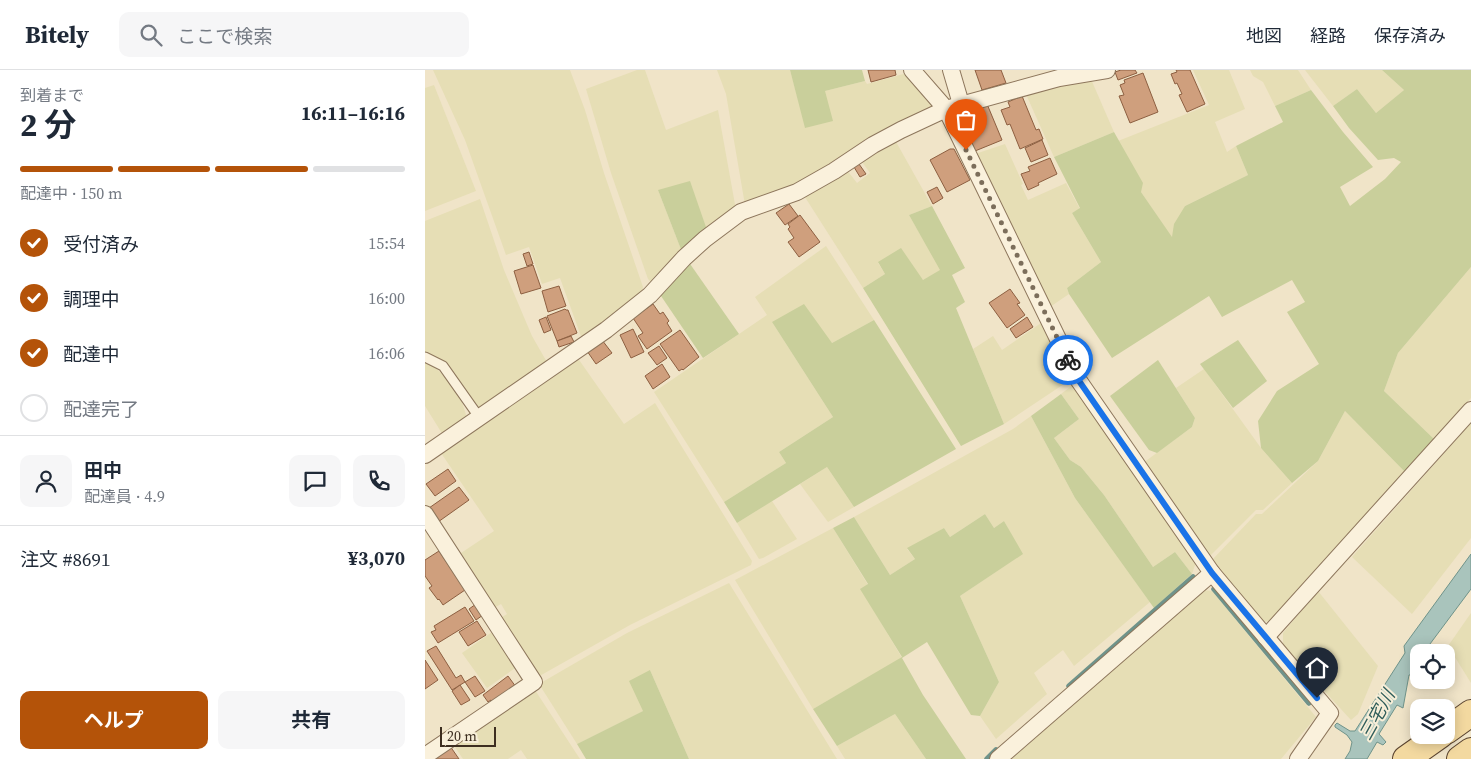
<!DOCTYPE html>
<html lang="ja">
<meta charset="utf-8">
<style>
:root{--surface:#fff;--page:#f6f6f7;--text:#1f2937;--muted:#747a83;--line:#e0e1e3;--accent:#b45309}
body{margin:0;font-family:"Source Serif 4","Noto Sans JP",serif;background:var(--page);color:var(--text);height:100vh;display:flex;flex-direction:column;font-size:19px;white-space:nowrap}
*{box-sizing:border-box;margin:0}
p{font-size:16px;color:var(--muted)}
.icon{flex:none;width:28px;height:28px;fill:none;stroke:currentColor;stroke-width:2;stroke-linecap:round;stroke-linejoin:round}
.map{position:relative;flex:1;overflow:hidden}
.panel{display:flex;flex-direction:column;background:var(--surface);width:425px}
.panel>*{flex:none}
.buttons{position:absolute;left:985px;top:574px;display:grid;gap:10px}
.buttons a{display:grid;place-items:center;width:45px;height:45px;border-radius:10px;background:var(--surface);box-shadow:0 2px 12px #0003;font-size:25px}
.scale{position:absolute;left:15px;bottom:12px;width:56px;box-sizing:border-box;padding-left:5px;border:2px solid #3d2e20;border-top:0;font-size:14px;line-height:18px;white-space:nowrap;color:#3d2e20;-webkit-text-stroke:4px #f7eed8;paint-order:stroke}
.pin{position:absolute;display:grid;place-items:center;width:42px;height:42px;color:#fff;margin:-51px -21px;border-radius:50% 50% 50% 0;rotate:-45deg;box-shadow:0 0 5px #0007}
.pin .icon{rotate:45deg}
.courier{position:absolute;display:grid;place-items:center;width:50px;height:50px;margin:-25px;border:4px solid #1a73e8;border-radius:50%;background:#fff;color:#222;box-shadow:0 1px 6px #0007}
.overview em{font-style:normal;font-weight:700}
.overview div{display:flex;flex-direction:column-reverse}
.overview{display:flex;align-items:center;justify-content:space-between;height:85px;padding:0 20px}
h1{font-size:32px;font-weight:700;line-height:38px}
.bar{display:grid;grid-template-columns:repeat(4,1fr);gap:8px 5px;align-content:center;height:60px;padding:0 20px}
.bar i{height:6px;border-radius:4px;background:var(--line)}
.bar .selected{background:var(--accent)}
.bar p{grid-column:span 4}
.line{display:flex;align-items:center;gap:12px;padding:0 20px;border-top:1px solid var(--line)}
.line div{flex:1}
.round{display:grid;place-items:center;flex:none;width:52px;height:52px;border-radius:10px;background:var(--page)}
ol{padding:0 20px;list-style:none}
li{display:flex;align-items:center;gap:15px;height:55px}
li p{margin-inline-start:auto}
li .icon{padding:5px;border-radius:50%;background:var(--accent);color:#fff;stroke-width:4}
li:last-child{color:var(--muted)}
li i{width:28px;height:28px;border:2px solid var(--line);border-radius:50%}
.button{display:flex;gap:10px;margin-top:auto;padding:10px 20px}
.button a{flex:1;height:58px;border-radius:10px;background:var(--accent);color:#fff;font-size:20px;font-weight:700;line-height:58px;text-align:center}
.button a+a{background:var(--page);color:var(--text)}
header{display:flex;align-items:center;gap:30px;box-sizing:border-box;height:70px;padding:0 25px;background:var(--surface);border-bottom:1px solid var(--line)}
header strong{font-size:24px}
nav{display:flex;gap:28px;margin-inline-start:auto;font-size:18px}
.search{width:350px;height:45px;background:var(--page);display:flex;align-items:center;gap:12px;box-sizing:border-box;padding:0 18px;border-radius:10px;color:var(--muted);font-size:19px}
main{display:flex;flex:1;min-height:0}
.map>svg:first-child{display:block}
.farmland{fill:#e6deb5}
.green{fill:#c9cf9b}
.water{fill:#a9c4bc;stroke:#6f938a}
.lines{fill:none;stroke-linecap:round;stroke-linejoin:round}
.stream{stroke:#6f938a;stroke-width:5.5}
.building{fill:#cf9f7d;stroke:#8d5f41}
.service-casing{stroke:#8d765c;stroke-width:11}
.minor-casing{stroke:#8d765c;stroke-width:18}
.primary-casing{stroke:#5b4430;stroke-width:28}
.service{stroke:#faf1dc;stroke-width:9}
.minor{stroke:#faf1dc;stroke-width:16}
.primary{stroke:#f3d9a0;stroke-width:26}
.done{stroke:#7c6e5b;stroke-width:5;stroke-dasharray:0 9}
.route{stroke:#1a73e8;stroke-width:6}
.labels{text-anchor:middle;stroke-width:4;stroke-linejoin:round;paint-order:stroke}
.water-label{font-size:18px;font-style:italic;fill:#2f5d5a;stroke:#f7eed8}
</style>
<header>
<strong>Bitely</strong>
<div class="search"><svg class="icon" aria-label="search" viewBox="0 0 24 24"><circle cx="10" cy="10" r="6"/><path d="M15 15l6 6"/></svg>ここで検索</div>
<nav><a>地図</a><a>経路</a><a>保存済み</a></nav>
</header>
<main>
<section class="panel">
<div class="overview"><div><h1>2 分</h1><p>到着まで</p></div><em>16:11–16:16</em></div>
<div class="bar"><i class="selected"></i><i class="selected"></i><i class="selected"></i><i></i><p>配達中 · 150 m</p></div>
<ol>
<li><svg class="icon" aria-label="check" viewBox="0 0 24 24"><path d="M5 12l5 5 9-10"/></svg>受付済み<p>15:54</p></li>
<li><svg class="icon" aria-label="check" viewBox="0 0 24 24"><path d="M5 12l5 5 9-10"/></svg>調理中<p>16:00</p></li>
<li><svg class="icon" aria-label="check" viewBox="0 0 24 24"><path d="M5 12l5 5 9-10"/></svg>配達中<p>16:06</p></li>
<li><i></i>配達完了</li>
</ol>
<div class="line" style="height:90px"><a class="round"><svg class="icon" aria-label="person" viewBox="0 0 24 24"><circle cx="12" cy="8" r="4"/><path d="M4 21q1-7 8-7t8 7"/></svg></a><div><b>田中</b><p>配達員 · 4.9</p></div><a class="round"><svg class="icon" aria-label="chat" viewBox="0 0 24 24"><path d="M4 5h16v11H9l-5 4z"/></svg></a><a class="round"><svg class="icon" aria-label="phone" viewBox="0 0 24 24"><path d="M5 4h4l2 5-3 2q2 4 5 5l2-3 5 2v4C11 20 4 13 5 4z"/></svg></a></div>
<div class="line" style="height:65px"><div>注文 #8691</div><b>¥3,070</b></div>
<div class="button"><a>ヘルプ</a><a>共有</a></div>
</section>
<div class="map">
<svg width="1046" height="689" viewBox="0 0 1046 689">
<rect width="100%" height="100%" fill="#f0e4c8"/>
<!-- farmland -->
<g class="farmland">
<polygon points="8,0 145,0 160,40 179,103 218,217 216,226 157,269 135,208 117,214 104,177 81,185 40,70"/>
<polygon points="212,0 220,0 241,60 293,40 311,140 282,160 233,120 257,182 226,212 223,209 186,103 161,19"/>
<polygon points="292,0 365,0 381,58 400,21 440,11 442,14 482,3 507,34 506,41 371,115 320,135 301,24"/>
<polygon points="768,0 804,0 820,39 790,52 802,82 811,76 823,105 760,136 747,168 716,122 693,71 784,35"/>
<polygon points="825,0 873,0 886,20 850,36 838,12 828,6"/>
<polygon points="880,0 957,0 979,20 951,43 932,19 908,36"/>
<polygon points="665,7 689,62 629,87 600,22"/>
<polygon points="9,15 51,121 0,141 0,18"/>
<polygon points="470,70 507,136 484,145 516,200 499,210 453,193 460,204 438,218 378,124 421,99 432,113 445,103 435,89"/>
<polygon points="580,74 598,114 596,115 603,130 641,113 655,139 647,143 676,192 642,218 644,224 622,239 550,84"/>
<polygon points="55,129 79,200 107,266 123,294 55,340 19,292 10,287 10,297 24,311 37,332 42,348 18,365 0,336 0,151"/>
<polygon points="401,176 449,250 407,273 347,252 408,347 354,382 361,393 299,432 229,322 342,245 330,227"/>
<polygon points="1046,197 1046,328 1009,369 959,321 973,283"/>
<polygon points="616,253 642,307 642,312 579,354 548,279 568,266 577,280"/>
<polygon points="152,287 199,354 230,333 327,491 326,495 205,555 111,608 74,549 82,544 76,534 67,539 33,485 69,461 14,380"/>
<polygon points="779,299 836,378 867,413 838,440 831,440 784,487 718,393 767,357 770,348 751,318"/>
<polygon points="649,314 771,492 767,504 750,482 728,497 679,425 656,397 645,390 629,368 654,349 636,324"/>
<polygon points="920,341 980,402 847,551 837,552 787,490 831,444 837,444 893,391"/>
<polygon points="606,346 650,428 725,532 649,596 638,580 609,603 622,624 571,669 555,646 574,612 535,526 597,484 579,451 569,458 560,444 525,467 519,458 482,479 490,489 465,505 429,447 588,359"/>
<polygon points="1046,353 1046,468 987,544 927,487"/>
<polygon points="402,397 429,437 403,452 375,414"/>
<polygon points="347,431 372,469 338,488 334,489 312,453"/>
<polygon points="408,458 443,515 436,519 477,588 388,639 310,510"/>
<polygon points="304,513 412,689 264,689 225,600 218,641 152,674 114,614 202,563"/>
<polygon points="778,520 787,521 891,647 856,689 586,689"/>
<polygon points="893,521 953,596 933,644 926,650 858,576 858,563"/>
<polygon points="1046,543 1046,613 1023,576"/>
<polygon points="70,560 93,596 62,618 37,583"/>
<polygon points="108,617 155,689 102,689 96,680 83,689 38,689 28,674"/>
<polygon points="470,644 501,689 420,689 412,676"/>
</g>
<!-- green -->
<g class="green">
<polygon points="365,0 437,0 440,11 400,21 408,51 380,58"/>
<polygon points="957,0 1046,0 1046,197 973,283 959,321 1009,369 980,402 920,341 893,391 867,413 836,378 833,351 852,321 894,294 862,242 880,232 867,210 797,247 784,226 687,288 644,224 642,218 676,192 647,143 655,138 629,87 689,62 718,113 716,122 747,167 749,154 760,136 823,105 811,76 858,52 850,36 886,20 918,62 948,97 915,117 925,136 960,109 976,92 969,88 953,90 924,58 908,36 932,19 951,43 979,20"/>
<polygon points="265,111 282,160 257,182 233,120"/>
<polygon points="507,136 540,198 527,205 540,232 531,238 579,354 536,376 438,218 460,204 453,192 476,178 498,210 515,200 484,145"/>
<polygon points="263,191 314,264 278,288 234,223"/>
<polygon points="379,234 407,273 449,250 531,379 429,437 402,397 312,453 299,432 361,393 354,382 408,347 347,252"/>
<polygon points="813,270 842,311 808,338 775,294"/>
<polygon points="733,290 770,348 767,357 732,383 724,380 685,326"/>
<polygon points="636,324 654,349 629,368 645,390 656,397 679,425 728,497 750,482 767,504 729,538 650,428 606,346"/>
<polygon points="560,444 569,458 579,451 598,484 535,526 574,612 555,646 546,645 502,572 477,588 498,625 541,689 501,689 470,644 412,676 388,639 477,587 435,519 443,514 408,458 429,447 465,505 490,489 482,478 519,458 525,467"/>
<polygon points="225,600 264,689 161,689 152,674 218,641 204,611"/>
</g>
<!-- water -->
<polygon class="water" points="1046,484 1046,519 999,582 994,582 994,590 989,596 994,598 994,604 984,605 978,638 972,635 954,664 961,672 958,675 952,672 942,689 920,689 925,681 927,672 922,665 910,657 910,655 912,653 925,661 930,661 980,583 979,576"/>
<g class="lines">
<!-- stream -->
<g class="stream">
<polyline points="789,519 884,633"/>
<polyline points="644,616 768,507"/>
<polyline points="562,689 571,680"/>
</g>
</g>
<!-- building -->
<g class="building">
<polygon points="443,0 470,0 471,5 446,12"/>
<polygon points="550,0 576,0 581,13 557,20"/>
<polygon points="696,0 710,0 712,3 693,10 690,2"/>
<polygon points="751,0 765,0 780,34 762,42 754,25 757,24 752,13 750,14 746,4 752,2"/>
<polygon points="718,3 733,42 705,53 694,26 699,25 695,15 700,13 699,10"/>
<polygon points="597,26 611,60 614,59 618,69 595,79 585,54 582,55 576,40 585,37 583,32"/>
<polygon points="562,34 577,70 550,81 538,51 540,50 537,41 547,37 548,40"/>
<polygon points="617,70 623,85 606,92 600,78"/>
<polygon points="525,79 529,79 545,110 522,122 505,90"/>
<polygon points="625,88 632,104 613,113 614,115 603,120 596,104 605,101 603,97"/>
<polygon points="434,94 441,104 435,107 429,97"/>
<polygon points="512,117 518,128 508,134 502,122"/>
<polygon points="364,134 373,146 360,155 351,143"/>
<polygon points="375,145 395,172 374,187 363,172 369,168 363,159 365,157 363,154"/>
<polygon points="104,182 108,194 102,196 98,184"/>
<polygon points="108,195 116,218 96,224 89,201"/>
<polygon points="134,216 141,236 123,242 117,221"/>
<polygon points="585,219 595,233 592,234 600,245 582,258 564,233"/>
<polygon points="228,234 235,244 238,242 244,251 242,253 247,261 222,279 213,266 218,263 208,248"/>
<polygon points="140,239 141,240 143,240 152,263 132,271 122,246"/>
<polygon points="121,247 126,260 119,263 114,250"/>
<polygon points="602,247 608,257 591,268 585,259"/>
<polygon points="208,259 219,282 206,288 195,265"/>
<polygon points="255,260 274,287 258,300 257,299 254,301 235,274"/>
<polygon points="146,266 149,272 134,277 132,271"/>
<polygon points="177,270 187,283 171,294 162,281"/>
<polygon points="234,276 242,288 232,295 223,283"/>
<polygon points="237,294 245,307 228,319 220,306"/>
<polygon points="23,399 31,411 10,426 1,414"/>
<polygon points="34,417 44,430 13,452 4,438"/>
<polygon points="14,481 40,520 18,535 14,529 13,530 4,518 7,516 0,506 0,490"/>
<polygon points="51,534 58,545 51,550 44,539"/>
<polygon points="40,537 49,551 13,573 6,562 11,560 9,556"/>
<polygon points="52,551 61,565 43,576 34,562"/>
<polygon points="11,576 31,608 36,605 40,612 27,620 2,581"/>
<polygon points="0,590 13,610 0,619"/>
<polygon points="50,606 60,621 50,627 40,612"/>
<polygon points="83,606 91,617 68,634 66,630 63,632 58,625"/>
<polygon points="35,615 45,630 36,635 27,621"/>
<polygon points="25,676 34,689 7,689"/>
</g>
<g class="lines">
<!-- service casing -->
<g class="service-casing">
<polyline id="service" points="0,287 18,296 54,347"/>
</g>
<!-- minor casing -->
<g class="minor-casing">
<g id="minor">
<polyline points="487,0 521,39 652,308 787,503 905,643 873,689"/>
<polyline points="526,0 536,34"/>
<polyline points="0,385 181,260 225,225 259,188 280,169 316,142 372,122 409,101 448,75 476,60 521,39 634,8 682,0"/>
<polyline points="0,444 109,612 0,686"/>
<polyline points="841,567 1046,340"/>
<polyline points="573,689 787,503"/>
</g>
</g>
<!-- primary casing -->
<g class="primary-casing">
<g id="primary">
<polyline points="1021,661 1046,643"/>
<polyline points="981,689 1015,665"/>
<polyline points="1035,689 1046,681"/>
</g>
</g>
<!-- service -->
<use href="#service" class="service"/>
<!-- minor -->
<use href="#minor" class="minor"/>
<!-- primary -->
<use href="#primary" class="primary"/>
</g>
<g class="lines">
<!-- done -->
<polyline class="done" points="541,80 643,290"/>
<!-- route -->
<polyline class="route" points="643,290 652,308 787,503 892,628"/>
</g>
<g class="labels">
<!-- water labels -->
<g class="water-label">
<text transform="translate(952 645) rotate(-61)" y="6">三宅川</text>
</g>
</g>
</svg>
<div class="buttons">
<a><svg class="icon" aria-label="locate" viewBox="0 0 24 24"><circle cx="12" cy="12" r="6"/><path d="M12 2v4M12 18v4M2 12h4M18 12h4"/></svg></a>
<a><svg class="icon" aria-label="layers" viewBox="0 0 24 24"><path d="M12 4l9 5-9 5-9-5zM3 14l9 5 9-5"/></svg></a>
</div>
<div class="scale">20 m</div>
<div class="pin" style="left:541px;top:80px;background:#ea580c"><svg class="icon" aria-label="bag" viewBox="0 0 24 24"><path d="M5 8h14l-1 12H6zM9 8a3 3 0 0 1 6 0"/></svg></div>
<div class="pin" style="left:892px;top:628px;background:#1f2937"><svg class="icon" aria-label="home" viewBox="0 0 24 24"><path d="M3 11l9-7 9 7M6 9v11h12V9"/></svg></div>
<div class="courier" style="left:643px;top:290px"><svg class="icon" aria-label="bike" viewBox="0 0 24 24"><circle cx="6" cy="16" r="4"/><circle cx="18" cy="16" r="4"/><path d="M6 16l4-8h5l3 8M10 8l3 8H6M13 5h3"/></svg></div>
</div>
</main>
